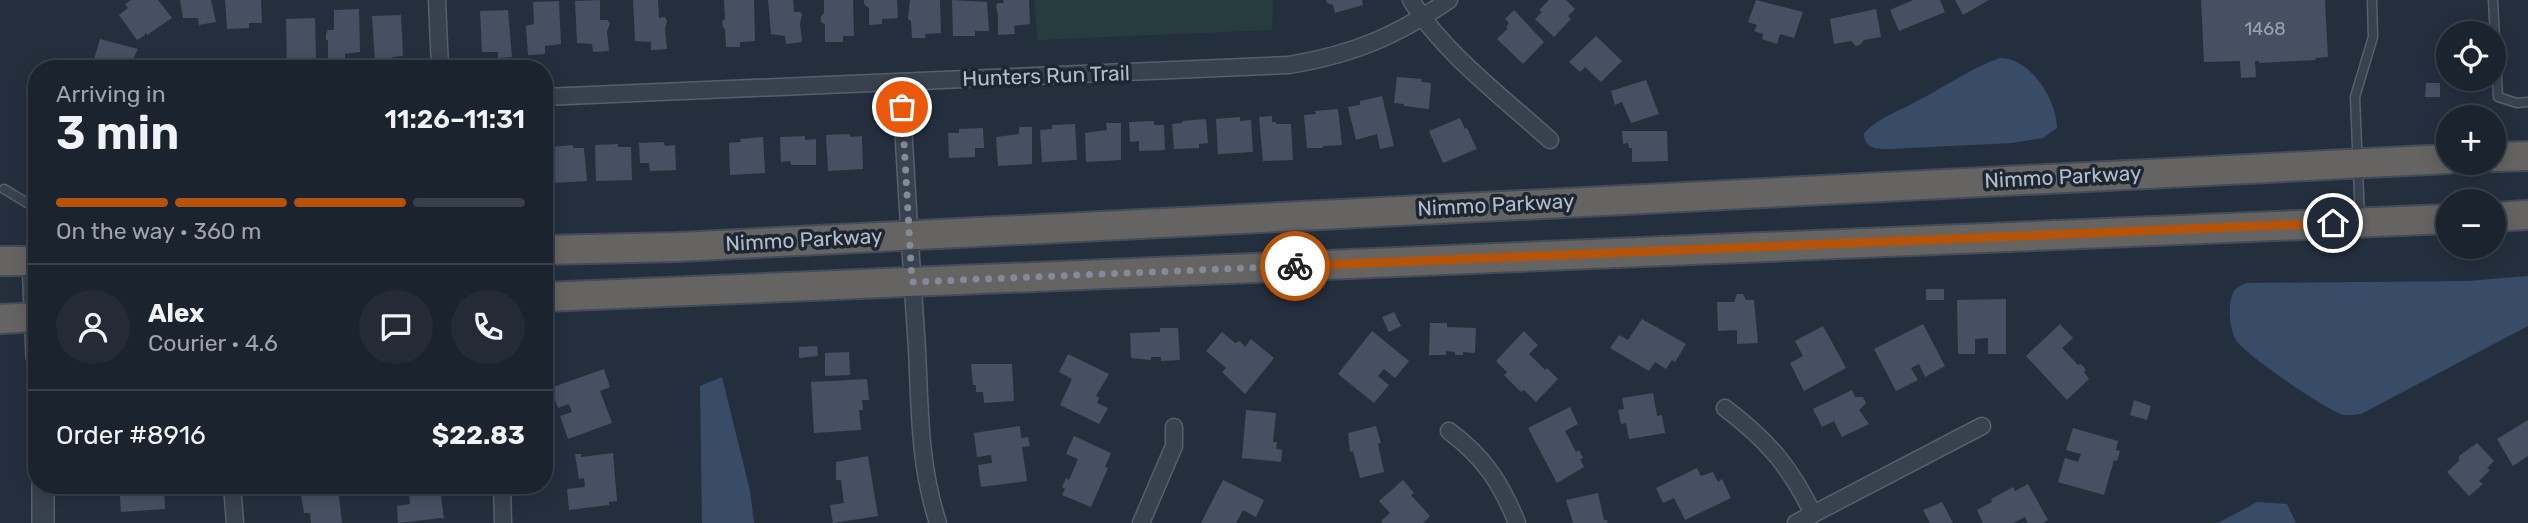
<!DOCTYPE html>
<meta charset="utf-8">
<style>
:root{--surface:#1b232e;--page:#242b36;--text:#f1f3f6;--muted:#a0a4aa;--line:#39404a;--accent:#b45309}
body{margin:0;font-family:Rubik,sans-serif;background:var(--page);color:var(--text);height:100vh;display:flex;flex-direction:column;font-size:26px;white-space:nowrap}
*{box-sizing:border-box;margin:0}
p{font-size:23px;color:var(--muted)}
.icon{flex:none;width:38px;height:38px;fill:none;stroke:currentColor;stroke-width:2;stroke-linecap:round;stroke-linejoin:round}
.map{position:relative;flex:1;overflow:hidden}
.panel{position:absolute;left:28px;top:60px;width:525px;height:434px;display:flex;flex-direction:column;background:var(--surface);border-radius:28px;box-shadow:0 4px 18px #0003,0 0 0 2px var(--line)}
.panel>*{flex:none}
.fabs{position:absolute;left:2436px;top:21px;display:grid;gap:14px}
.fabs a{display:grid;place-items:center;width:70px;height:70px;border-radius:50%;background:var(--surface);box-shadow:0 4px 18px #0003,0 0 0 2px var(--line);font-size:35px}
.pin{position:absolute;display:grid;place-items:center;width:60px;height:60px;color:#fff;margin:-30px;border:4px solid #fff;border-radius:50%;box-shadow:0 2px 7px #0007}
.courier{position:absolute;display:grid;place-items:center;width:70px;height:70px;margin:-35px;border:5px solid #b45309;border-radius:50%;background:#fff;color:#222;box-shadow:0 2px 9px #0007}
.headline em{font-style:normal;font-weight:600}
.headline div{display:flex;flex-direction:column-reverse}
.headline{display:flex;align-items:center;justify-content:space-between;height:119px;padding:0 28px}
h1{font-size:46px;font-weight:600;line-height:52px}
.bar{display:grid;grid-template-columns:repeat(4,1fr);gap:10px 7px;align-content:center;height:84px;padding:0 28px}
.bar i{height:9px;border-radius:5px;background:var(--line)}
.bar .current{background:var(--accent)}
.bar p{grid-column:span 4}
.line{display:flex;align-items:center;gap:18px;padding:0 28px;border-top:2px solid var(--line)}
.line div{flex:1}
.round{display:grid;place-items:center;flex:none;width:74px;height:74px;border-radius:37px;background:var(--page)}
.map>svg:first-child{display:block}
.green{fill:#263c3f}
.water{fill:#394c67}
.building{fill:#455162}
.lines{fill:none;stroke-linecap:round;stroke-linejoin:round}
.service-casing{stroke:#565f6c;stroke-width:11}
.minor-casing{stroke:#565f6c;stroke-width:19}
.tertiary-casing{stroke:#565f6c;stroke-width:24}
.trunk-casing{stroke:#434c59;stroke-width:32}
.service{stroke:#38414e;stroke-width:8}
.minor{stroke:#38414e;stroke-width:16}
.tertiary{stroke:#38414e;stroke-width:21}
.trunk{stroke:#656462;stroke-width:28}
.done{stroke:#828b98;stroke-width:7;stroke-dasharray:0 12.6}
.route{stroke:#b45309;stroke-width:9}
.labels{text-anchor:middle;stroke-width:7;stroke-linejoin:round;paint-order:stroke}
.number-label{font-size:18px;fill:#98a1af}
.street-label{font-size:21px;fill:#b4bcc9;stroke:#1d2633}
</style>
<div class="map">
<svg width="2528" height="523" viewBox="0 0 2528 523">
<rect width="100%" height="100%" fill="#242f3e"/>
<!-- green -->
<polygon class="green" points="1034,0 1273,0 1272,30 1038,40"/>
<!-- water -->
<g class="water">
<path d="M2000,58C2031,58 2057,101 2057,128L2043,138L2012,143L1890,149C1877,149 1864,149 1864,133C1879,117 1902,110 1921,99C1948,85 1971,68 2000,58Z"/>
<path d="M2528,276V326L2361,414C2356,414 2349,416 2344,415C2329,412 2244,354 2236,340C2229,329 2226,297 2237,288C2239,286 2243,285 2246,283L2468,281Z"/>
<polygon points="722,377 750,491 754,523 702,523 700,386"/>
<polygon points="2257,502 2287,504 2296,523 2218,523"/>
</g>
<!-- building -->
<g class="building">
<polygon points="131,0 158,0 172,18 147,35 145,32 145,35 137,40 119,15 128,8 125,4"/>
<polygon points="180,0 211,0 216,22 199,25 198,18 183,18"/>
<polygon points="225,0 261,0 262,23 249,23 249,28 227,29"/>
<polygon points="600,0 600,20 607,20 610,23 607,32 609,51 593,52 592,44 577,43 575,1"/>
<polygon points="633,0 658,0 659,18 665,17 667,21 665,29 667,49 651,50 651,42 635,41"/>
<polygon points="724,0 754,0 755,41 740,42 740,47 726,47 725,29 723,27 722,21 725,19"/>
<polygon points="768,0 793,0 794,12 800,12 802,14 800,24 802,42 786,44 785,36 771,34"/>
<polygon points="824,0 853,0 854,36 843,36 843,42 825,42 825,24 821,22 821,16 824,13"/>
<polygon points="864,0 897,0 898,18 882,19 882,24 869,25 869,8 864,4"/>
<polygon points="910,0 940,0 941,33 925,34 926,38 912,38 911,21 908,19"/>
<polygon points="952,0 987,2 989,31 975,31 975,36 953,36"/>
<polygon points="1003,0 1029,0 1030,24 1014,26 1015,34 998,35 998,15 996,6 998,3 1004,3"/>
<polygon points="1326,0 1362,0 1363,5 1335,13 1333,5 1327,3"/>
<polygon points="1549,0 1566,0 1575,9 1568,16 1571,19 1554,37 1535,19 1542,12 1539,10"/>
<polygon points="1756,0 1803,12 1794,38 1780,34 1777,44 1762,39 1763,34 1754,31 1757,25 1748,22"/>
<polygon points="1913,0 1940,0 1945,12 1899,31 1890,10"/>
<polygon points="1955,0 1989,0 1963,15"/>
<polygon points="2201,0 2325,0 2328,57 2315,58 2316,60 2259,63 2259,61 2255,61 2256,77 2241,78 2240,61 2204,62"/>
<polygon points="559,1 561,44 545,46 545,54 528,55 526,26 534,24 533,2"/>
<polygon points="359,9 360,52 345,54 345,62 328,62 328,40 326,40 326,34 328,30 334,30 334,10"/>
<polygon points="1876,9 1881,37 1864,40 1860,45 1856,46 1851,41 1834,44 1830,19"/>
<polygon points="508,10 512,57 498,58 498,52 482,52 480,11"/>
<polygon points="1514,10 1544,42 1523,64 1497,39 1508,28 1506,27 1509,23 1505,19"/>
<polygon points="401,15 403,56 392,57 393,62 375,62 372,16"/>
<polygon points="315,18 316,60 301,61 301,65 287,66 286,19"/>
<polygon points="1596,36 1622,61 1601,82 1585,67 1580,72 1569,62"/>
<polygon points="100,39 138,49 129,68 95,68 92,66"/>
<polygon points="1397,77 1422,79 1421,82 1431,83 1429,109 1404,106 1404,104 1394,103"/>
<polygon points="1646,80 1659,114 1631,123 1622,102 1615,105 1611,91"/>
<polygon points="2426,83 2440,83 2440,97 2425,97"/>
<polygon points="1382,96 1394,146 1380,149 1377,134 1356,140 1348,107 1360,105 1360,101"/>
<polygon points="1338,109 1342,145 1323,146 1323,148 1307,148 1304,115 1316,114 1315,111"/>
<polygon points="1272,116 1272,122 1276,122 1276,124 1291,124 1293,160 1263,161 1259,117"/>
<polygon points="1240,117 1240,121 1251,120 1253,152 1218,154 1216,119"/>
<polygon points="1460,118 1465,129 1467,128 1477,149 1443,163 1429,131"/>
<polygon points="1206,119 1208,143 1199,144 1199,148 1174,149 1172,124 1182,123 1182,121"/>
<polygon points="1154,121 1154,125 1164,125 1165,150 1139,151 1139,141 1130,142 1129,122"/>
<polygon points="1106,123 1121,123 1121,160 1086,162 1085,133 1107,130"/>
<polygon points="1075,124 1077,160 1042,162 1040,130 1052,129 1052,125"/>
<polygon points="1019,127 1032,127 1032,164 998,166 996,137 1019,134"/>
<polygon points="983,128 984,148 975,148 975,157 949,158 948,133 959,133 959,129"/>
<polygon points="1622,131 1667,131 1668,161 1632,162 1632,148 1629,148 1628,143 1623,144"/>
<polygon points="850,134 850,137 862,136 863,169 828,171 826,135"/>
<polygon points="805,136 805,140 816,139 816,165 791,165 790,161 781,162 780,137"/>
<polygon points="763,137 765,173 730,175 729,143 741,142 740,139"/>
<polygon points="664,142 665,146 675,145 676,170 650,171 649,163 640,163 639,143"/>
<polygon points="618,144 618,147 631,147 632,180 596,181 595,145"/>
<polygon points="573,145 573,148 584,148 587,181 552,183 550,147"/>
<rect x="1926" y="289" width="18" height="11"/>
<polygon points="1737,294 1743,294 1746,300 1754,300 1758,343 1737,344 1737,330 1718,331 1717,302 1734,302"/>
<polygon points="2006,299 2006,354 1988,354 1988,338 1975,339 1975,354 1958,354 1957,300"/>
<polygon points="1394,312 1401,326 1389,332 1382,317"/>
<polygon points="1642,319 1686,344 1675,362 1672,360 1666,369 1655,362 1649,371 1610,348 1619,335 1628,340"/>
<polygon points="1430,323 1447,323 1447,327 1476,328 1475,353 1463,352 1463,355 1455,355 1455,352 1446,351 1446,355 1429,355"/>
<polygon points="1923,324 1945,366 1925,377 1919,364 1911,368 1918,380 1896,391 1874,349"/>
<polygon points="2060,324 2073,338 2062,348 2078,365 2081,364 2086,370 2084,372 2089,379 2067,400 2026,356"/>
<polygon points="1823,326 1846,368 1804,391 1790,363 1803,356 1795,341"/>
<polygon points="1160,328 1178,328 1180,360 1161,361 1161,357 1151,357 1151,360 1131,358 1130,333 1160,332"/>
<polygon points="1372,331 1409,361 1395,378 1384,369 1378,376 1389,385 1374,403 1338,374"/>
<polygon points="1524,331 1538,345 1529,354 1545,370 1547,368 1558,379 1536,402 1524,390 1521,392 1504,375 1507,372 1496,361"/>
<polygon points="1222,332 1235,343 1240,341 1245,347 1251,339 1274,358 1245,394 1222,372 1226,368 1206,351"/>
<polygon points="817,346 818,356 799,358 799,347"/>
<polygon points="849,352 850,375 825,376 825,353"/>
<polygon points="1068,354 1109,374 1096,396 1099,398 1097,403 1108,408 1099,424 1060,405 1072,379 1059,372"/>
<polygon points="971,364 1012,364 1014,401 984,403 983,392 976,392 976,385 973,385"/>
<polygon points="604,369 610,387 600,391 612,423 568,439 560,416 572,412 569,404 558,408 550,388"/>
<polygon points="867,379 869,400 862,400 863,410 859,410 861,430 814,433 811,382"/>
<polygon points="1852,390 1855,397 1863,397 1866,403 1859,410 1869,424 1842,437 1834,421 1822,427 1813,409"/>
<polygon points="1653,393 1657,416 1662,415 1665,433 1629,439 1626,423 1621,424 1618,410 1624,409 1622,398"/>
<polygon points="2134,400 2151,406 2147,420 2130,415"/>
<polygon points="1570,407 1578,424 1565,431 1576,452 1579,450 1583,458 1580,459 1584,467 1557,483 1528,428"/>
<polygon points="1246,410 1276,413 1273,442 1277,442 1276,449 1282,450 1281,462 1242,458"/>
<polygon points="2528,420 2528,456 2513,466 2497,439"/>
<polygon points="1020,426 1021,438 1028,437 1030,446 1022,447 1027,481 981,487 978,465 992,463 991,455 977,457 974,433"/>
<polygon points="1376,426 1381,443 1378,444 1384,472 1360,478 1353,451 1350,452 1348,433"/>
<polygon points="2073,428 2118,441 2116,450 2120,451 2117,461 2114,460 2104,495 2058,482 2065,458 2078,462 2081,454 2066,450"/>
<polygon points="1074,436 1111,453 1105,467 1108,468 1091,507 1062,495 1065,489 1062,487 1066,478 1069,480 1078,459 1066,454"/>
<polygon points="2477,443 2494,461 2487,468 2490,470 2479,481 2483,484 2469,496 2447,472 2459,461 2459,456"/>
<polygon points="613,453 617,501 609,502 609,505 569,510 567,489 585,487 584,478 579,479 575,454 581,454 581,457"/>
<polygon points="868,456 878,516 833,523 830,505 844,503 841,480 836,480 836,462"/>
<polygon points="1697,468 1701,476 1713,472 1718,482 1722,479 1731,498 1685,520 1674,498 1663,503 1656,488"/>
<polygon points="1223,480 1264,500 1256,517 1243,510 1236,523 1201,523"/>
<polygon points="1403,480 1414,493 1411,495 1430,516 1423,523 1383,523 1381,521 1390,513 1379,501"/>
<polygon points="2028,484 2048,520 2043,523 2028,523 2025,517 2013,523 1983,523 1977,510 1992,502 1991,499 2013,487 2015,491"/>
<polygon points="119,485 148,485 148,493 164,491 165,509 121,512"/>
<polygon points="404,485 435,485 436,488 440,488 444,519 441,518 398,523 397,506 410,504 409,493 405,490"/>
<polygon points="338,487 342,523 311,523 310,513 304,513 300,489"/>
<polygon points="1598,493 1604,520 1607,520 1608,523 1573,523 1566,500"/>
<polygon points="1942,502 1953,523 1930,523 1923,510"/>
</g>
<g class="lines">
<!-- service casing -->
<g class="service-casing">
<g id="service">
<polyline points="2493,0 2498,97 2517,103 2528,102"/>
<polyline points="4,189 37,209"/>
<polyline points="2360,219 2355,97 2373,37 2372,0"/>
</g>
</g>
<!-- minor casing -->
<g class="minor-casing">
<g id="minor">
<polyline points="437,0 440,68"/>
<path d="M1411,0C1442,52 1505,99 1550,140"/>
<path d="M901,82C905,171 911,260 917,349C920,409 919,465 938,523"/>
<path d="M544,97L1289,65C1354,54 1394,37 1449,0"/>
<path d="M1725,408C1767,440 1790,466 1813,514"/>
<path d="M1449,431C1484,457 1501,483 1517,523"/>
<polyline points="232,485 235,523"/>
<polyline points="502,485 503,523"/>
<polyline points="1141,523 1174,446 1174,427"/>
<polyline points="1796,523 1982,426"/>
</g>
</g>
<!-- tertiary casing -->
<g class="tertiary-casing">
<g id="tertiary">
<polyline points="33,261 37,357"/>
<polyline points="43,523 43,485"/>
</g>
</g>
<!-- trunk casing -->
<g class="trunk-casing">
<g id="trunk">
<polyline points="2494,157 2528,156"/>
<polyline points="2494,217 2528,215"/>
<polyline points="544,250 678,247 2448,159"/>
<polyline points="0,261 37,261"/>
<polyline points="544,297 2448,219"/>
<polyline points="0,319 37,317"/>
</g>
</g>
<!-- service -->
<use href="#service" class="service"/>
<!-- minor -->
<use href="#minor" class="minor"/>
<!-- tertiary -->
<use href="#tertiary" class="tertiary"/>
<!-- trunk -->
<use href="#trunk" class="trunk"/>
</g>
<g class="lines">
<!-- done -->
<polyline class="done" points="902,107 912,282 1295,266"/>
<!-- route -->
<polyline class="route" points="1295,266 2333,223"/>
</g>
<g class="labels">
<!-- number labels -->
<g class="number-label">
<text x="2265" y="35">1468</text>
</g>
<!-- street labels -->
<g class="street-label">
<text transform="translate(1046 76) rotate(-2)" y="7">Hunters Run Trail</text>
<text transform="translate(2063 177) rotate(-3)" y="7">Nimmo Parkway</text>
<text transform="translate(1496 205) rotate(-3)" y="7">Nimmo Parkway</text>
<text transform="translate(804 240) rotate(-3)" y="7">Nimmo Parkway</text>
</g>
</g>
</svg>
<div class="fabs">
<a><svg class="icon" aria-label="locate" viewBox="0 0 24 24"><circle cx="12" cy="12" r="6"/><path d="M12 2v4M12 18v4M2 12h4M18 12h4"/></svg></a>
<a>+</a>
<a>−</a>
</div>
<div class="pin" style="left:902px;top:107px;background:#ea580c"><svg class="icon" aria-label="bag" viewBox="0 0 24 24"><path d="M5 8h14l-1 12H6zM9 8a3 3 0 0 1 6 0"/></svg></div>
<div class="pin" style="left:2333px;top:223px;background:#1f2937"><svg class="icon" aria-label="home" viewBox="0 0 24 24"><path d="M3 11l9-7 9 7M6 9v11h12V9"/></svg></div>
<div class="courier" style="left:1295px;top:266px"><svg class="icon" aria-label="bike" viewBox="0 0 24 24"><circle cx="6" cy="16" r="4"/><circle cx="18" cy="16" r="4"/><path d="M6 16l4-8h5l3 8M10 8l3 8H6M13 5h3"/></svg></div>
<section class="panel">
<div class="headline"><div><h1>3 min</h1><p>Arriving in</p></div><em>11:26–11:31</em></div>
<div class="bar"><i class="current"></i><i class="current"></i><i class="current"></i><i></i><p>On the way · 360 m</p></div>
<div class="line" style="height:126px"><a class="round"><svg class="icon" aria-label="person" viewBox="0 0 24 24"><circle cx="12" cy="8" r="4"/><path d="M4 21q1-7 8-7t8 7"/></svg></a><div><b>Alex</b><p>Courier · 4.6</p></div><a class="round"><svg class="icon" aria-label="chat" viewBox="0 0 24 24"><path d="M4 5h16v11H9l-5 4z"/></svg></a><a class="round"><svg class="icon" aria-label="phone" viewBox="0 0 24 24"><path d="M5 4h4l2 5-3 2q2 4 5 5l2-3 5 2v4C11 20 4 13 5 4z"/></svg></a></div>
<div class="line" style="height:91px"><div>Order #8916</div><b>$22.83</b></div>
</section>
</div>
